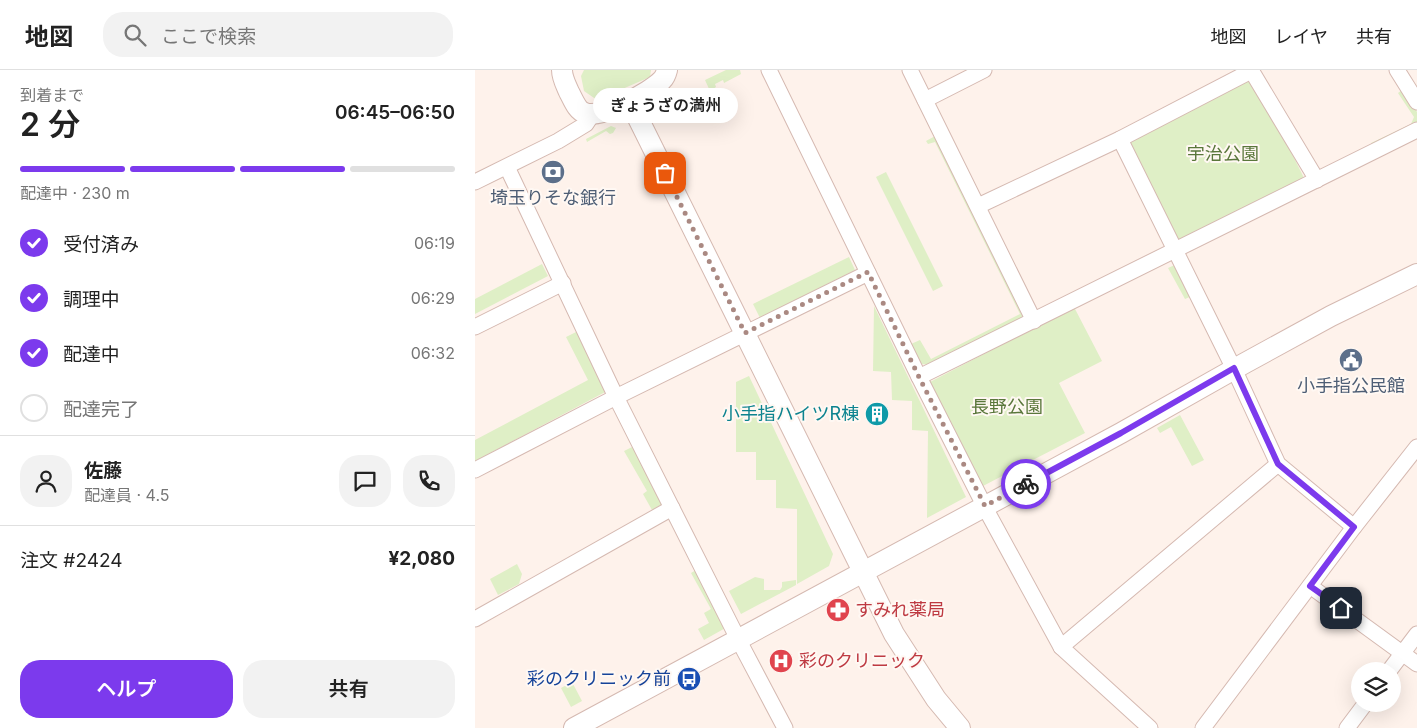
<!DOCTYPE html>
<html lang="ja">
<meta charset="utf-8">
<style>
:root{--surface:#fff;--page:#f2f2f2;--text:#222;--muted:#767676;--line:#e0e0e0;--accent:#7c3aed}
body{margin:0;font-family:Inter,"Noto Sans JP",sans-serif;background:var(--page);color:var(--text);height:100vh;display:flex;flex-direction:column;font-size:19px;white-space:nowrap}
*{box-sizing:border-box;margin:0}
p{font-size:16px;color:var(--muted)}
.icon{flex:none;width:28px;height:28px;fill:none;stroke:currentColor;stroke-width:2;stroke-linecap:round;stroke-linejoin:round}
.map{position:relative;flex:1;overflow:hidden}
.drawer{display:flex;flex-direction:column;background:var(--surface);width:475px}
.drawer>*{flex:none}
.tools{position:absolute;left:876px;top:592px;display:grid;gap:10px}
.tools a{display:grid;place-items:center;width:50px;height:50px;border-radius:50%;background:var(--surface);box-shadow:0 5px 20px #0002;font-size:25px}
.pin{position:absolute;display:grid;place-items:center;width:42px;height:42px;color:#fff;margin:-21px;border-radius:10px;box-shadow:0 2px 8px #0006}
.courier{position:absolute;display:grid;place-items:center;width:50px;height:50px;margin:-25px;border:4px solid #7c3aed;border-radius:50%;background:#fff;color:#222;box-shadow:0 1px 6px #0007}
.bubble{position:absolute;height:35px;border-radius:18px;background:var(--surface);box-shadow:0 5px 20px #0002;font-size:16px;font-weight:600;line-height:35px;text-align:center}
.headline em{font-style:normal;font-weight:600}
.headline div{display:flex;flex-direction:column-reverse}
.headline{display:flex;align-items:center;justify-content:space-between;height:85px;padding:0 20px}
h1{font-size:32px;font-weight:600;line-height:38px}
.bar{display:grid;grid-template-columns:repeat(4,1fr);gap:8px 5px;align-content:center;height:60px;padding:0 20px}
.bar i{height:6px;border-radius:4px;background:var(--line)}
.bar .current{background:var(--accent)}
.bar p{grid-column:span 4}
.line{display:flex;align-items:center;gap:12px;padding:0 20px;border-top:1px solid var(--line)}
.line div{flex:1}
.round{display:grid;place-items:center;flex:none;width:52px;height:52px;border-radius:20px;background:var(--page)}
ol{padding:0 20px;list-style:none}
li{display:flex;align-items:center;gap:15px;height:55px}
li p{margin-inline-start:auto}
li .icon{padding:5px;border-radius:50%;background:var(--accent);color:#fff;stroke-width:4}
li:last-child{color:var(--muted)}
li i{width:28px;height:28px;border:2px solid var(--line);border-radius:50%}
.button{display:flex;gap:10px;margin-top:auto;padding:10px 20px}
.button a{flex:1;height:58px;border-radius:20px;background:var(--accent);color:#fff;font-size:20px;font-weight:600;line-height:58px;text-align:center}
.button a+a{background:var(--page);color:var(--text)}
header{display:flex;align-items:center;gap:30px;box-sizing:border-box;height:70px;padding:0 25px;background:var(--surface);border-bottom:1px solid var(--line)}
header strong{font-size:24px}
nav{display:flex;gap:28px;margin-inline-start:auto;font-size:18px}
.search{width:350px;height:45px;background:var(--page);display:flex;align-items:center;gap:12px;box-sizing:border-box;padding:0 18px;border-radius:20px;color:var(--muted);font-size:19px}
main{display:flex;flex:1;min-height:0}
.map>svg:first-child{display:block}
.green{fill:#dfefc6}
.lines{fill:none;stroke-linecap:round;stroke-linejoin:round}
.minor-casing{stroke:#d5b9b1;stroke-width:17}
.tertiary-casing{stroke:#d5b9b1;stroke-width:22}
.minor{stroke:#fff;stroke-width:15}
.tertiary{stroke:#fff;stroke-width:20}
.done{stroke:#aa8982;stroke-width:5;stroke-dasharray:0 9}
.route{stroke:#7c3aed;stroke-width:6}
.labels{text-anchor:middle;stroke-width:4;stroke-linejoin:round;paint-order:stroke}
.park-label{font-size:18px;fill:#5a773b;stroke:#fff8f3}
.service-label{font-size:18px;fill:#4e5e75;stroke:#fff8f3}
.culture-label{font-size:18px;fill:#0d838f;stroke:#fff8f3;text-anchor:end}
.health-label{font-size:18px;fill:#be3a42;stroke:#fff8f3;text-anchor:start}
.transit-label{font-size:18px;fill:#164399;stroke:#fff8f3;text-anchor:end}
</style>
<header>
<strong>地図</strong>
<div class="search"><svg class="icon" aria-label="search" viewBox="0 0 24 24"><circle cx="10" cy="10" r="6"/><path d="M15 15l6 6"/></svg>ここで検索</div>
<nav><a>地図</a><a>レイヤ</a><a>共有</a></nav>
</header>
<main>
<section class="drawer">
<div class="headline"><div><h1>2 分</h1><p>到着まで</p></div><em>06:45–06:50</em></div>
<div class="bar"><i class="current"></i><i class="current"></i><i class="current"></i><i></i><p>配達中 · 230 m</p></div>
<ol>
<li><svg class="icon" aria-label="check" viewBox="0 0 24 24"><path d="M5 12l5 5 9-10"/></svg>受付済み<p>06:19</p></li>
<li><svg class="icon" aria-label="check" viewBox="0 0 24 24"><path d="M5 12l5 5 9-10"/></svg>調理中<p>06:29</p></li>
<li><svg class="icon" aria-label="check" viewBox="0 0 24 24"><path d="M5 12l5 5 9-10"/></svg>配達中<p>06:32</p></li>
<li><i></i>配達完了</li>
</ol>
<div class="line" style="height:90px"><a class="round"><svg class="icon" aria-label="person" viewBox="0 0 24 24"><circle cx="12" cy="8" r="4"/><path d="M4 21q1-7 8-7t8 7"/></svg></a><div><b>佐藤</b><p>配達員 · 4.5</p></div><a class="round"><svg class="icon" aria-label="chat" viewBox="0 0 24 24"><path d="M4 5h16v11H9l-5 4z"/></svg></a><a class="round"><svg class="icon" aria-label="phone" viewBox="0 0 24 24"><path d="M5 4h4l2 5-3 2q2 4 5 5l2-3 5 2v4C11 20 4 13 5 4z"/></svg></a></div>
<div class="line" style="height:65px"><div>注文 #2424</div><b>¥2,080</b></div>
<div class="button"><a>ヘルプ</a><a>共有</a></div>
</section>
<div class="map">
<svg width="942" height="658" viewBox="0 0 942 658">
<rect width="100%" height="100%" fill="#fef2eb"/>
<!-- green -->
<g class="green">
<polygon points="109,0 176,0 175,7 122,30 109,21 106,6"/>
<polygon points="251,0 265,0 266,4 249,13 248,10 240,14 241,17 235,21 230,10"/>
<polygon points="776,1 830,110 703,173 648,69"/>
<polygon points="214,18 219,27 210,32 207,28 190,37 188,32"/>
<polygon points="927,20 942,42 942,55 898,78 896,73 936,54 939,47 923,23"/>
<polygon points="136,56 141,58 138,63 135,64 131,61 112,72 111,69"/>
<polygon points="462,65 551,247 455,295 447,294 436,274 445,270 456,289 545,244 460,72 453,74 451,71"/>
<polygon points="411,102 468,216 458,221 401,107"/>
<polygon points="374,187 380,200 285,248 278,234"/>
<polygon points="67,194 73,206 0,244 0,229"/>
<polygon points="702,194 717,226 710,229 693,198"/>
<polygon points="399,236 491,427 452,448 453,361 437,360 437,331 417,330 416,302 398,301"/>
<polygon points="599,237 627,291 584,313 610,363 508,416 455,312"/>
<polygon points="103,261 134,320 0,391 0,370 113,310 91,267"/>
<polygon points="274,306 358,484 354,496 322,514 322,439 301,438 301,410 281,410 281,382 261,382 261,312"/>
<polygon points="705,345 729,390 717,396 696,357 685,363 682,358"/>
<polygon points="159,376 191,432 177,440 168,424 172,421 149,381"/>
<polygon points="42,494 47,504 44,514 23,525 15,509"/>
<polygon points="221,500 254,556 229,570 223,559 234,553 229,543 236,539 216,503"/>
<polygon points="280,507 289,509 289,520 305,520 307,517 307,512 321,510 321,515 266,544 254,521"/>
<polygon points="97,612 107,631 96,637 86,618"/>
</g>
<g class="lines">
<!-- minor casing -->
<g class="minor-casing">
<g id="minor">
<polyline points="294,0 444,307 514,445 586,577 675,658"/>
<polyline points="435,0 559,251"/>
<polyline points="776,0 842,110"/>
<polyline points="922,0 942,32"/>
<polyline points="450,30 509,0"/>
<polyline points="645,69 759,299 803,394 879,457"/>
<polyline points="32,97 141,327 263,569 310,658"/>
<polyline points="0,112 83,71 111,54 117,45"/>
<polyline points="503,136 645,69 776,1"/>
<polyline points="0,257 88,213"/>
<polyline points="444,307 942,60"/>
<polyline points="0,400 141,327 393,203"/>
<polyline points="835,516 942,594"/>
<polyline points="0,549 197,438"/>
<polyline points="586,577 803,394"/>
<polyline points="914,601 942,564"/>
<polyline points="728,658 879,457 942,377"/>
<polyline points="872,658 890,634"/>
</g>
</g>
<!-- tertiary casing -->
<g class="tertiary-casing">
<g id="tertiary">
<path d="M87,0C87,8 91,15 94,22C98,29 102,41 110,43C126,49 176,22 187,10C190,7 191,4 192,0"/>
<polyline points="154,30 419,564 461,629 485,658"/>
<polyline points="99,658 646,363 770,293 856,246 942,204"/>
</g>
</g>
<!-- minor -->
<use href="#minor" class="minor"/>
<!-- tertiary -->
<use href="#tertiary" class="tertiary"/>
</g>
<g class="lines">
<!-- done -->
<polyline class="done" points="190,103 270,263 393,202 444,307 510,436 551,414"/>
<!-- route -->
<polyline class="route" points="551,414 646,363 759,298 803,394 879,457 835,516 866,538"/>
</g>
<!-- icons -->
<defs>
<g id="bank-disc" transform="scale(1.25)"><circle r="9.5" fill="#5c6f8a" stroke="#fff8f3"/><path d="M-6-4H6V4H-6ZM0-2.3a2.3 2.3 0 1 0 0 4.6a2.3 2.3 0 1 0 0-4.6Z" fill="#fff"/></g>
<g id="civic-disc" transform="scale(1.25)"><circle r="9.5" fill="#5c6f8a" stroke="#fff8f3"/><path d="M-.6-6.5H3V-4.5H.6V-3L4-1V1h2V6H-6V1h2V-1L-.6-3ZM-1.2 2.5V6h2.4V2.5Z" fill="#fff"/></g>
<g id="building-disc" transform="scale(1.25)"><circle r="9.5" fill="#0f9aa8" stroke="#fff8f3"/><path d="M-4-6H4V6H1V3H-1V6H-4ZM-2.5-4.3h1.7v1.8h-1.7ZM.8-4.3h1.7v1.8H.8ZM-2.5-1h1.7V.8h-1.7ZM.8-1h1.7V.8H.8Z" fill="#fff"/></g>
<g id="pharmacy-disc" transform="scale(1.25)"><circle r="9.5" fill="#e0444e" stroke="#fff8f3"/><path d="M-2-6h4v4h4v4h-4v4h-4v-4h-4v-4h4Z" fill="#fff"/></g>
<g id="hospital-disc" transform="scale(1.25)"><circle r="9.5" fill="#e0444e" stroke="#fff8f3"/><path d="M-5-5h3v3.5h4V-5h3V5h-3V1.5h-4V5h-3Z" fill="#fff"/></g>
<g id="bus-disc" transform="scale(1.25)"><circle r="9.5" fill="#1a4fb4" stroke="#fff8f3"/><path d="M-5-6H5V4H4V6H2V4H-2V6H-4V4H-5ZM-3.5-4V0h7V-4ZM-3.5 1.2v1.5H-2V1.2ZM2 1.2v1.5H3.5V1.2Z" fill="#fff"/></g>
</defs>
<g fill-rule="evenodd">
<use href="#bank-disc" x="78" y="102"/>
<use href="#civic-disc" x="876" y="290"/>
<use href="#building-disc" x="402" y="344"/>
<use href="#pharmacy-disc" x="363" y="540"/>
<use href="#hospital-disc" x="306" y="591"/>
<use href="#bus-disc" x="214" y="609"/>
</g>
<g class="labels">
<!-- park labels -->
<g class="park-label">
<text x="748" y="90">宇治公園</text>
<text x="532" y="343">長野公園</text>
</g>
<!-- service labels -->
<g class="service-label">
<text x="78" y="134">埼玉りそな銀行</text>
<text x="876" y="322">小手指公民館</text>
</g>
<!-- culture labels -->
<g class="culture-label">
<text x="384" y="350">小手指ハイツR棟</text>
</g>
<!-- health labels -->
<g class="health-label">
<text x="380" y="546">すみれ薬局</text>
<text x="324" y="597">彩のクリニック</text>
</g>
<!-- transit labels -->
<g class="transit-label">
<text x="196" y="615">彩のクリニック前</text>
</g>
</g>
</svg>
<div class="tools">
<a><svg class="icon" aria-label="layers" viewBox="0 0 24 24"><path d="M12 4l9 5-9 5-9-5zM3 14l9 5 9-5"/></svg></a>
</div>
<div class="pin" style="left:190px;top:103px;background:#ea580c"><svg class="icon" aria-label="bag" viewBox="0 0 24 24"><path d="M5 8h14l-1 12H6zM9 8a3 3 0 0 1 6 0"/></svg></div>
<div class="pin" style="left:866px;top:538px;background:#1f2937"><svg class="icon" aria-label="home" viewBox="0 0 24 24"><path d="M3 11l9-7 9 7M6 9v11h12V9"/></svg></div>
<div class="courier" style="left:551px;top:414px"><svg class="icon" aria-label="bike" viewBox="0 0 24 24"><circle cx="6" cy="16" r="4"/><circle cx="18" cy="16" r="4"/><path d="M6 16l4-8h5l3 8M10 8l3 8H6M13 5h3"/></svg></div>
<div class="bubble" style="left:118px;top:18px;width:145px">ぎょうざの満州</div>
</div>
</main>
